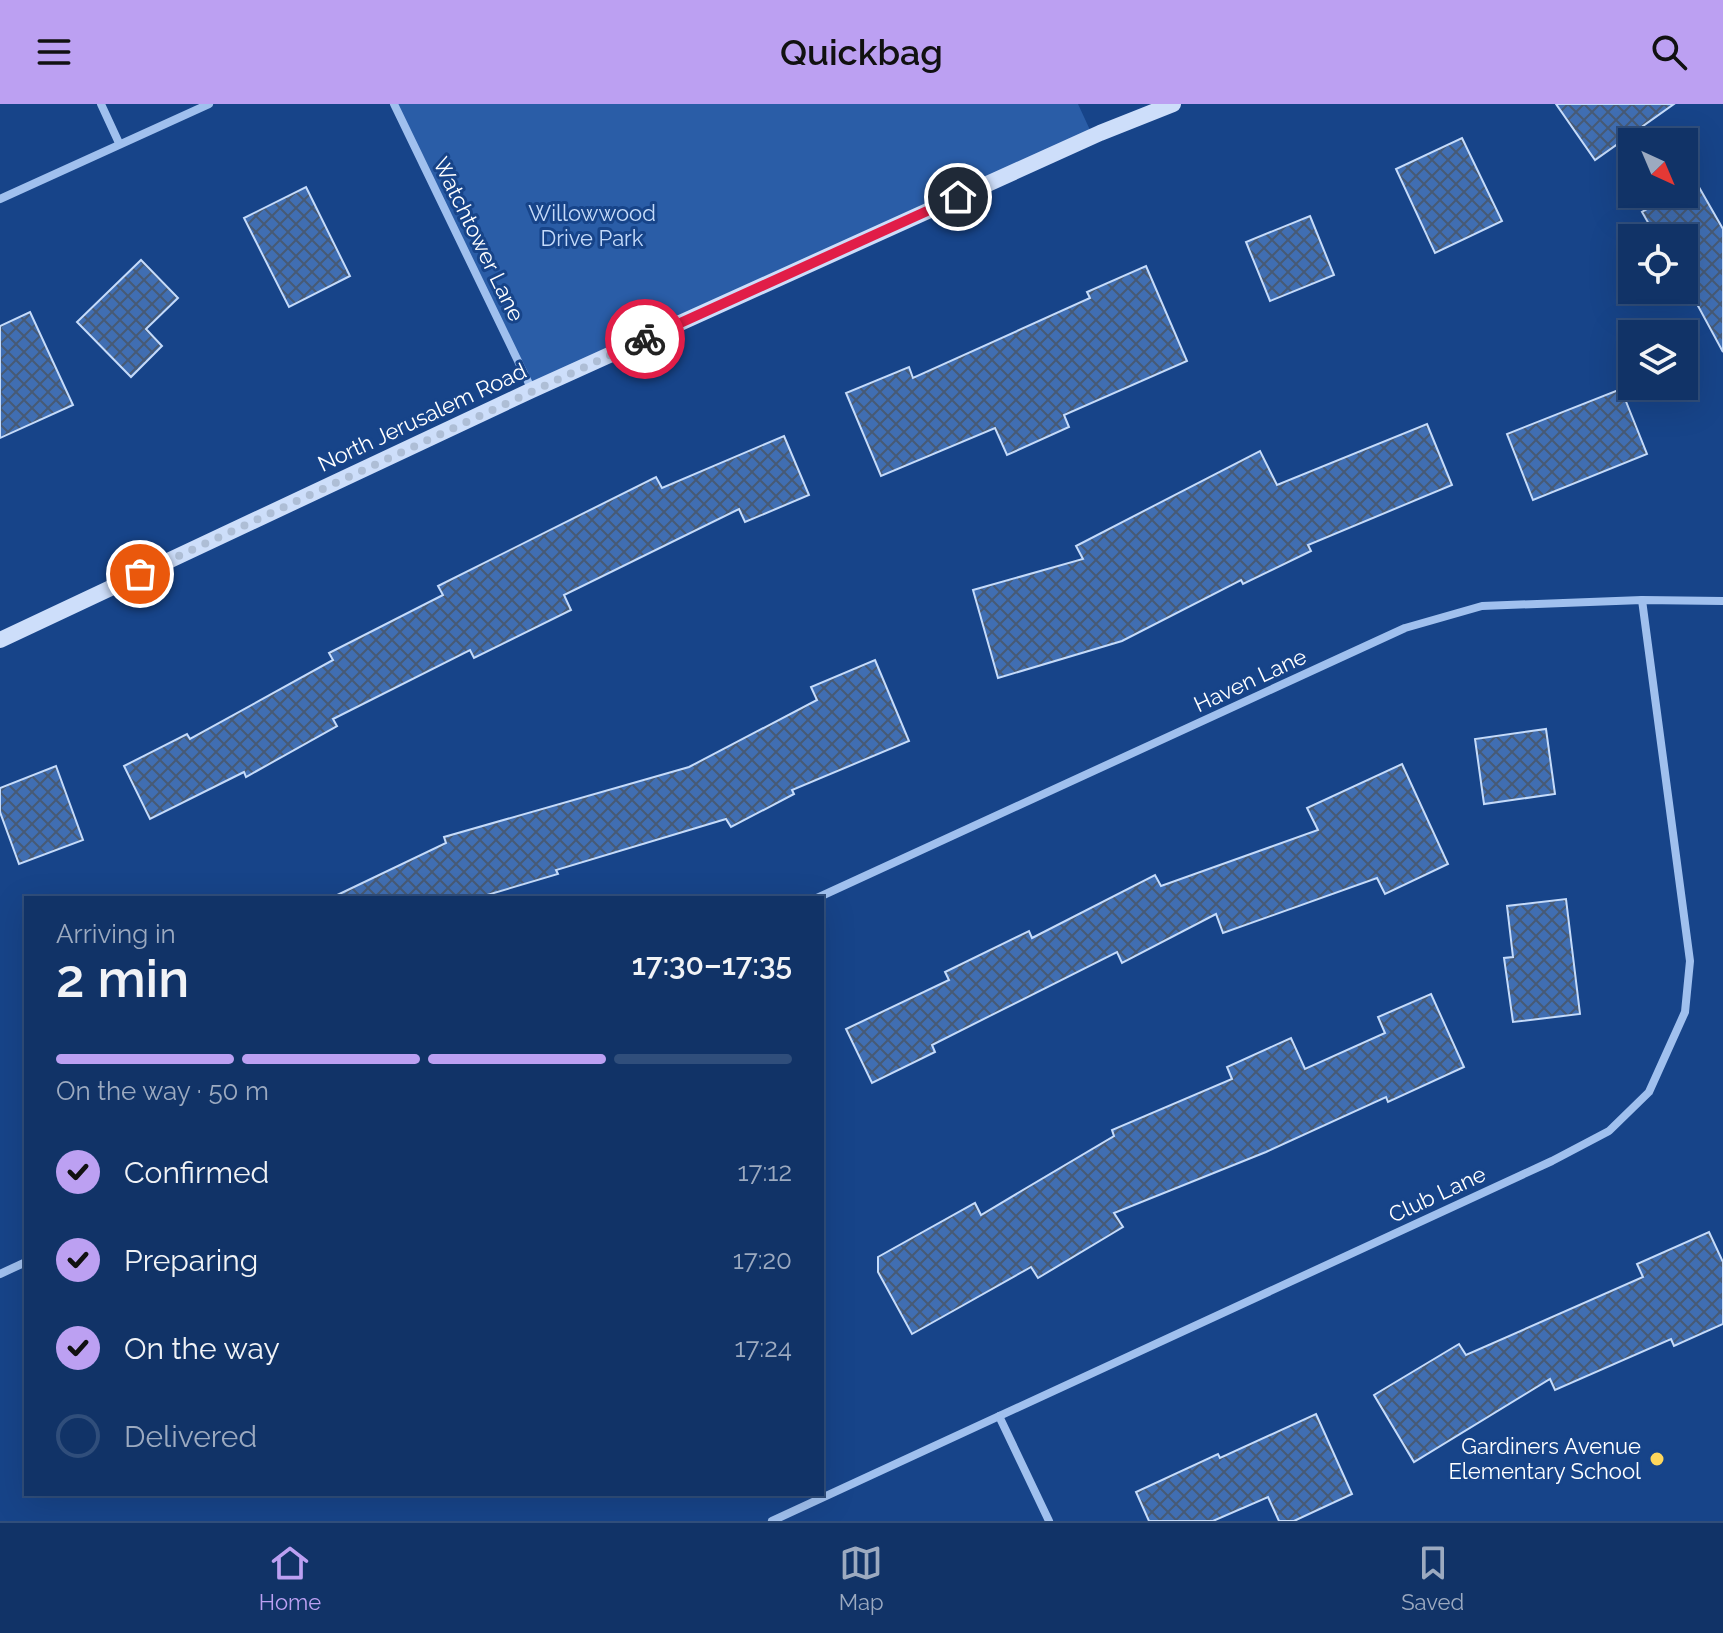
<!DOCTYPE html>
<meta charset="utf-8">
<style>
:root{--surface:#113367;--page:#1e3f70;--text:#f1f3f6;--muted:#9caac0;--line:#304e7b;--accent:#bca0f2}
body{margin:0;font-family:Raleway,sans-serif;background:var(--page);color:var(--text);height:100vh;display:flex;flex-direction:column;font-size:30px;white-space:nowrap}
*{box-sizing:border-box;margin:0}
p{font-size:26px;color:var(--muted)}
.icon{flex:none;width:44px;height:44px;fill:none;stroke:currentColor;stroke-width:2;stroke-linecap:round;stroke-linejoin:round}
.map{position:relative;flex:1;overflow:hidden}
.drawer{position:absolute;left:24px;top:792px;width:800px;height:600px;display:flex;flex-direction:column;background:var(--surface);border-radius:0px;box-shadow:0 8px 32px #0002,0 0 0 2px var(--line)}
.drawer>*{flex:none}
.needle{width:52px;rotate:136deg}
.buttons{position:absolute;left:1618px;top:24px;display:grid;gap:16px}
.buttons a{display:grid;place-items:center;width:80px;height:80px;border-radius:0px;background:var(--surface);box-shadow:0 8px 32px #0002,0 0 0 2px var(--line);font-size:40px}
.pin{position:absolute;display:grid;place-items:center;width:68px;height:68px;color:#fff;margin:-34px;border:4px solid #fff;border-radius:50%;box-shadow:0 2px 8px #0007}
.courier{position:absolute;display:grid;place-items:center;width:80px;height:80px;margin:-40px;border:6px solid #e11d48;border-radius:50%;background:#fff;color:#222;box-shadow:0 2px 10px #0007}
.overview em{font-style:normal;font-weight:600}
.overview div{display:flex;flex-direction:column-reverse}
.overview{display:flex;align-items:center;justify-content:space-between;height:136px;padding:0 32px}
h1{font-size:52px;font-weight:600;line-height:60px}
.bar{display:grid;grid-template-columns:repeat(4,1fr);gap:12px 8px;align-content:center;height:96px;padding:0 32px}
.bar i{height:10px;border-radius:6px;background:var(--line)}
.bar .selected{background:var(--accent)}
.bar p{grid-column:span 4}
ol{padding:0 32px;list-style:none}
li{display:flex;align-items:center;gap:24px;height:88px}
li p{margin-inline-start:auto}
li .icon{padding:8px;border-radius:50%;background:var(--accent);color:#111;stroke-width:4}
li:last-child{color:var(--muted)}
li i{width:44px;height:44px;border:4px solid var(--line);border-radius:50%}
header{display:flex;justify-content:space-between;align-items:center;height:104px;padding:0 32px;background:var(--accent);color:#111;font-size:36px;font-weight:600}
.dock{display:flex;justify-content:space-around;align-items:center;height:112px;border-top:2px solid var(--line);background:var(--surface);font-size:22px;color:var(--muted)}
.dock a{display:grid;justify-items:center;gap:4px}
.dock .selected{color:var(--accent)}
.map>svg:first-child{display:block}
.park{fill:#2a5da7}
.building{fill:url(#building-cross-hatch);stroke:#c5dbfa;stroke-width:2}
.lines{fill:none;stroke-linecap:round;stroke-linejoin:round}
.minor{stroke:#a0c0ee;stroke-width:8}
.secondary{stroke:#cddefa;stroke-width:16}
.done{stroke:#aebed6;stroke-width:8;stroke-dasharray:0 14.4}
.route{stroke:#e11d48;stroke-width:10}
.poi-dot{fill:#ffd75c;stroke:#174489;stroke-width:3}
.labels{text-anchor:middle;stroke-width:6;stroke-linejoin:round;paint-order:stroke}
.park-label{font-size:22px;fill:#c5dbfa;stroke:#174489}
.street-label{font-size:22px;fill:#fff;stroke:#174489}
.poi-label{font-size:22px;fill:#fff;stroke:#174489;text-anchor:end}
</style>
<header><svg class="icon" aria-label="menu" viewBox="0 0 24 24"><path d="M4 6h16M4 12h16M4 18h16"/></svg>Quickbag<svg class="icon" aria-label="search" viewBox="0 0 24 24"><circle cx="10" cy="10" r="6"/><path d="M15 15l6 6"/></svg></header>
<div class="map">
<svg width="1723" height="1417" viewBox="0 0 1723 1417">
<defs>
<pattern id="building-cross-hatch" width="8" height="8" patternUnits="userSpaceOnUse" patternTransform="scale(2)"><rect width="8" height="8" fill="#406eb2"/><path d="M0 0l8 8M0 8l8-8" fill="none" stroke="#475a75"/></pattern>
</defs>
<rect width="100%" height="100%" fill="#174489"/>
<!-- park -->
<polygon class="park" points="393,0 1078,0 1090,26 532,281"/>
<!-- building -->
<g class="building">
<polygon points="1556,0 1674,0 1595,56"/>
<polygon points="1462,34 1502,117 1435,149 1396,65"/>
<polygon points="1684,57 1723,125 1723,248 1684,176 1684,134 1657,134 1642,108 1674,90 1684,90"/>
<polygon points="306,83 350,172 289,203 244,114"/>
<polygon points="1310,112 1334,171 1270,197 1246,138"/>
<polygon points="141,156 178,194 146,225 162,242 131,273 77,218"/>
<polygon points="1146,162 1187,257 1064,311 1069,323 1007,351 995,324 881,372 846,289 909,263 913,274 1090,194 1087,188"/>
<polygon points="30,208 73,301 0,334 0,222"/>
<polygon points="1621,285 1647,350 1533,396 1507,330"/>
<polygon points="1427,320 1452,381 1308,441 1311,447 1243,480 1241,476 1122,537 998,574 973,486 1083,455 1076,442 1260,347 1277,381"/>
<polygon points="784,332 809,391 745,418 739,405 564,491 571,506 474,554 470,546 333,615 337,622 246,673 244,668 150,715 124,662 187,630 190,635 333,556 329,549 443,491 438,482 656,373 662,384"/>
<polygon points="875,556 909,637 792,686 794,690 731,723 726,715 556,766 558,770 477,794 331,794 446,739 444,733 689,663 817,596 811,583"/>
<polygon points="1546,625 1555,690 1484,700 1475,635"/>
<polygon points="1402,660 1448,760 1385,790 1377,774 1223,829 1216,810 1122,859 1117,848 932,941 935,948 872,979 846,925 949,876 945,868 1029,827 1032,834 1155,771 1161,782 1318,726 1307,704"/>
<polygon points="56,662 83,736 19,760 0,708 0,684"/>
<polygon points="1566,795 1580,910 1513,918 1504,854 1513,853 1507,802"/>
<polygon points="1431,890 1464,963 1388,998 1386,993 1266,1048 1114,1109 1123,1123 1038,1174 1031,1163 912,1230 878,1168 878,1153 975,1099 981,1111 1114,1032 1112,1026 1232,975 1227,963 1291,934 1305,965 1385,929 1378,913"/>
<polygon points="1709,1128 1723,1158 1723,1220 1674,1242 1671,1235 1555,1286 1550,1275 1414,1358 1374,1291 1459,1240 1466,1251 1643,1173 1637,1160"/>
<polygon points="1316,1310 1352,1390 1294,1417 1279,1417 1268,1393 1213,1417 1149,1417 1136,1388 1218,1350 1220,1354"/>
</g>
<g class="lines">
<!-- minor -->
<g class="minor">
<polyline points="101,0 119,39"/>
<polyline points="394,0 532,286"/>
<polyline points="0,95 209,0"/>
<polyline points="817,794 1405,524 1482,502 1642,496 1723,497"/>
<polyline points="0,1170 26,1158"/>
<polyline points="999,1312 1049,1417"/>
<polyline points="772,1417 1552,1057 1609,1027 1649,988 1685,908 1690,857 1642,496"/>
</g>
<!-- secondary -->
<polyline class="secondary" points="0,536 532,286 1100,29 1173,0"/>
</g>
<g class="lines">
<!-- done -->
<polyline class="done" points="140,470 645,235"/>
<!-- route -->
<polyline class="route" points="645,235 958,93"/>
</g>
<!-- markers -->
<circle class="poi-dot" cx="1657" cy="1355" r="8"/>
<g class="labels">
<!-- park labels -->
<g class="park-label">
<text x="592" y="117">Willowwood<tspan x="592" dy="25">Drive Park</tspan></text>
</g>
<!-- street labels -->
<g class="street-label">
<text transform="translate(479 135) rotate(64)" y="8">Watchtower Lane</text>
<text transform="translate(422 313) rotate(-25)" y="8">North Jerusalem Road</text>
<text transform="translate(1250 576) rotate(-25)" y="8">Haven Lane</text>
<text transform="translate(1437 1090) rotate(-25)" y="8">Club Lane</text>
</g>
<!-- poi labels -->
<g class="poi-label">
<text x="1641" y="1350">Gardiners Avenue<tspan x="1641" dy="25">Elementary School</tspan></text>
</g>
</g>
</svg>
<div class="buttons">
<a><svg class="needle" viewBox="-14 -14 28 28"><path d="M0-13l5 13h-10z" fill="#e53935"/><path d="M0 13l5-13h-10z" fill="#9caac0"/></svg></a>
<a><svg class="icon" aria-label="locate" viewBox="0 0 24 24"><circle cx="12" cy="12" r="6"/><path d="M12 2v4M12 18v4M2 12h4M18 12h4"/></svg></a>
<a><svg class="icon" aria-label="layers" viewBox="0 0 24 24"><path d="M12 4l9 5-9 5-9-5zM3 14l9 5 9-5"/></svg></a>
</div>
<div class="pin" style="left:140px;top:470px;background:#ea580c"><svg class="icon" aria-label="bag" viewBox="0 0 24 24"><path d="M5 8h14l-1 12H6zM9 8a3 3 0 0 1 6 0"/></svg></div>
<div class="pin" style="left:958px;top:93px;background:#1f2937"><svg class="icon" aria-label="home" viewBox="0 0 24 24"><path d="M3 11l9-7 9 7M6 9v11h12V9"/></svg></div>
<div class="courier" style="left:645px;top:235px"><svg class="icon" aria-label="bike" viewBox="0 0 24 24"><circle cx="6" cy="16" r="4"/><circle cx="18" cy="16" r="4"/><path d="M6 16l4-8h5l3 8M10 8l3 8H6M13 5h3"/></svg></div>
<section class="drawer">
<div class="overview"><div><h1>2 min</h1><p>Arriving in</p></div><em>17:30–17:35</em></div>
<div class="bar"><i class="selected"></i><i class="selected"></i><i class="selected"></i><i></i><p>On the way · 50 m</p></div>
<ol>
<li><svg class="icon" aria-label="check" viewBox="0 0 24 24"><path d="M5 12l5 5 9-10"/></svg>Confirmed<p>17:12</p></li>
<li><svg class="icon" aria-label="check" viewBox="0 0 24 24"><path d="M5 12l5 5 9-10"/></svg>Preparing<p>17:20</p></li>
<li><svg class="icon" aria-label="check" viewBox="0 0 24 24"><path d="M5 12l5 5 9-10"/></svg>On the way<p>17:24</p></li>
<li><i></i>Delivered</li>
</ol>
</section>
</div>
<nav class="dock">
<a class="selected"><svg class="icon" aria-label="home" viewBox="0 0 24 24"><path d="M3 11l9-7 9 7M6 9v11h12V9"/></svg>Home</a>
<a><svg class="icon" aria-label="map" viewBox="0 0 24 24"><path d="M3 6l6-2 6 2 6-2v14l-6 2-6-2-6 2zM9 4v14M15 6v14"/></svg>Map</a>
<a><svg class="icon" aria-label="saved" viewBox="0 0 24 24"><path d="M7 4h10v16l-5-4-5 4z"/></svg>Saved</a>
</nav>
